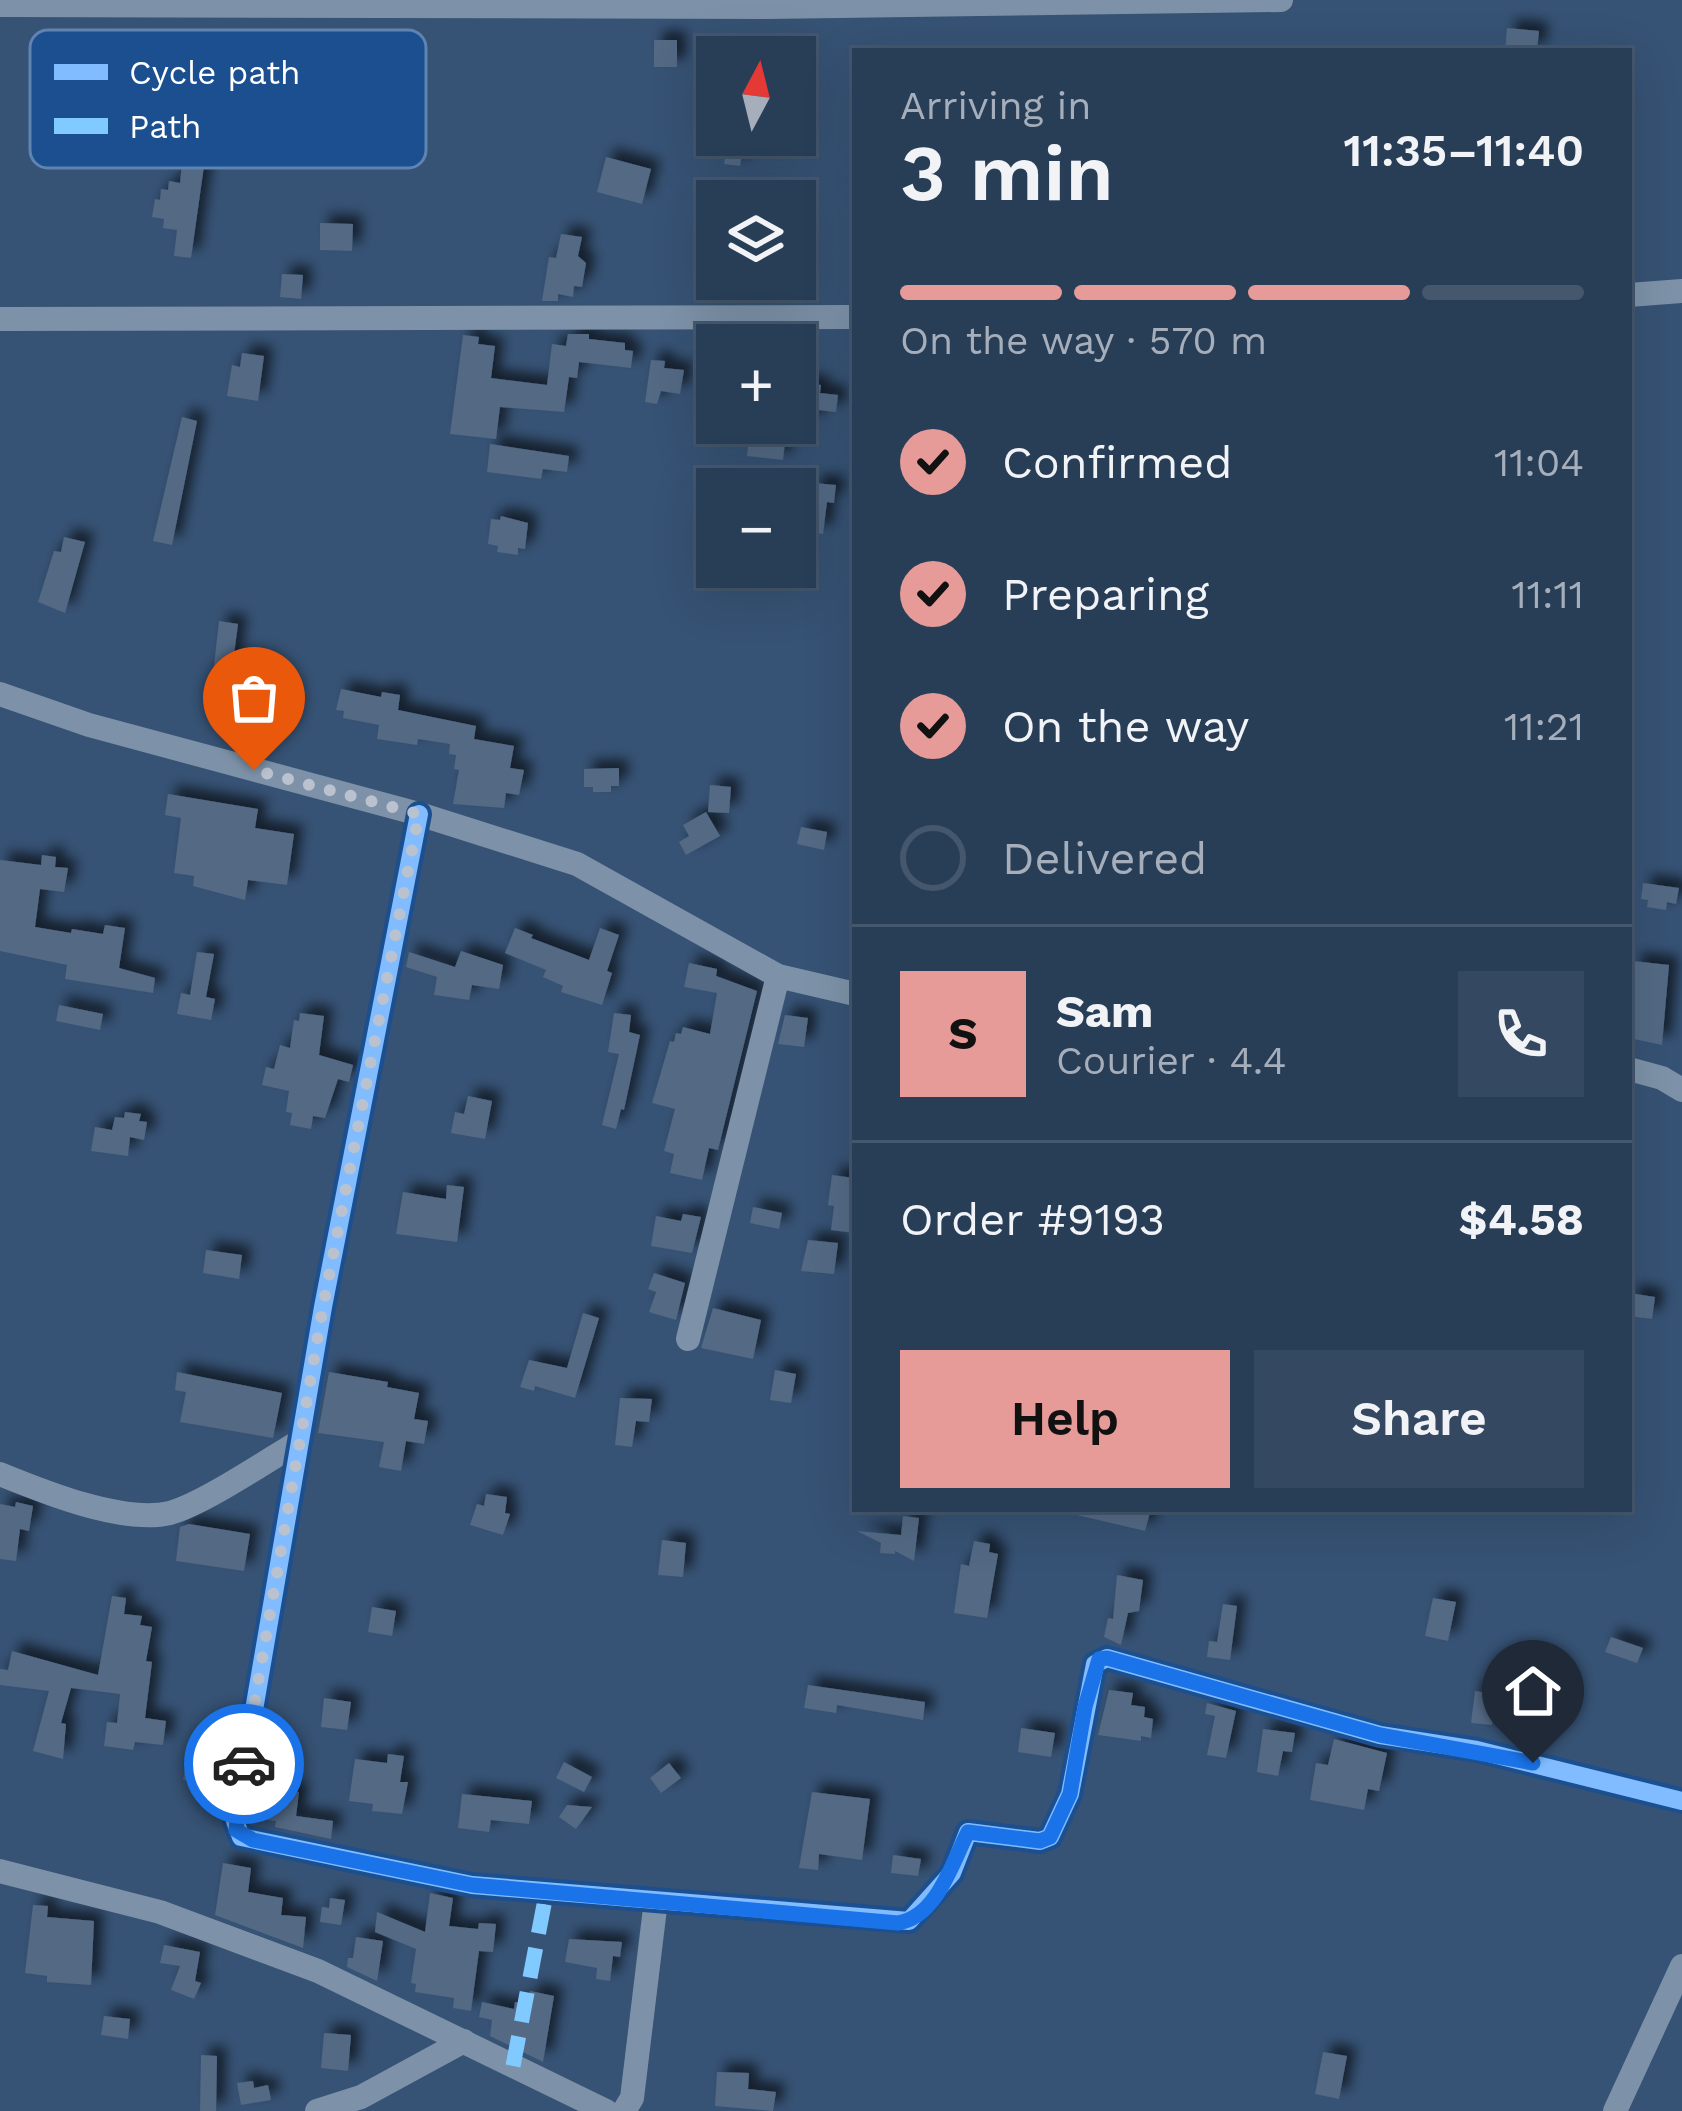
<!DOCTYPE html>
<meta charset="utf-8">
<style>
:root{--surface:#283e57;--page:#344961;--text:#f1f3f6;--muted:#a5aeba;--line:#44576d;--accent:#e69b98}
body{margin:0;font-family:"Work Sans",sans-serif;background:var(--page);color:var(--text);height:100vh;display:flex;flex-direction:column;font-size:45px;white-space:nowrap}
*{box-sizing:border-box;margin:0}
p{font-size:39px;color:var(--muted)}
.icon{flex:none;width:66px;height:66px;fill:none;stroke:currentColor;stroke-width:2;stroke-linecap:round;stroke-linejoin:round}
.map{position:relative;flex:1;overflow:hidden}
.details{position:absolute;left:852px;top:48px;width:780px;height:1464px;display:flex;flex-direction:column;background:var(--surface);border-radius:0px;box-shadow:0 12px 48px #0002,0 0 0 3px var(--line)}
.details>*{flex:none}
.needle{width:78px;rotate:7deg}
.buttons{position:absolute;left:696px;top:36px;display:grid;gap:24px}
.buttons a{display:grid;place-items:center;width:120px;height:120px;border-radius:0px;background:var(--surface);box-shadow:0 12px 48px #0002,0 0 0 3px var(--line);font-size:60px}
.pin{position:absolute;display:grid;place-items:center;width:102px;height:102px;color:#fff;margin:-123px -51px;border-radius:50% 50% 50% 0;rotate:-45deg;box-shadow:0 0 12px #0007}
.pin .icon{rotate:45deg}
.courier{position:absolute;display:grid;place-items:center;width:120px;height:120px;margin:-60px;border:9px solid #1a73e8;border-radius:50%;background:#fff;color:#222;box-shadow:0 3px 15px #0007}
.summary em{font-style:normal;font-weight:600}
.summary div{display:flex;flex-direction:column-reverse}
.summary{display:flex;align-items:center;justify-content:space-between;height:204px;padding:0 48px}
h1{font-size:78px;font-weight:600;line-height:90px}
.bar{display:grid;grid-template-columns:repeat(4,1fr);gap:18px 12px;align-content:center;height:144px;padding:0 48px}
.bar i{height:15px;border-radius:9px;background:var(--line)}
.bar .current{background:var(--accent)}
.bar p{grid-column:span 4}
.line{display:flex;align-items:center;gap:30px;padding:0 48px;border-top:3px solid var(--line)}
.line div{flex:1}
.round{display:grid;place-items:center;flex:none;width:126px;height:126px;border-radius:0px;background:var(--page)}
ol{padding:0 48px;list-style:none}
li{display:flex;align-items:center;gap:36px;height:132px}
li p{margin-inline-start:auto}
li .icon{padding:12px;border-radius:50%;background:var(--accent);color:#111;stroke-width:4}
li:last-child{color:var(--muted)}
li i{width:66px;height:66px;border:6px solid var(--line);border-radius:50%}
.primary-button{display:flex;gap:24px;margin-top:auto;padding:24px 48px}
.primary-button a{flex:1;height:138px;border-radius:0px;background:var(--accent);color:#111;font-size:48px;font-weight:600;line-height:138px;text-align:center}
.primary-button a+a{background:var(--page);color:var(--text)}
.map>svg:first-child{display:block}
.building{fill:#526984;filter:url(#shadow)}
.lines{fill:none;stroke-linecap:round;stroke-linejoin:round}
.minor{stroke:#7d92a8;stroke-width:24}
.quiet{stroke:#80caff;stroke-width:15;stroke-dasharray:30 15;stroke-linecap:butt}
.cycleway-casing{stroke:#1b4f8f;stroke-width:26}
.cycleway{stroke:#80bcff;stroke-width:18}
.done{stroke:#b9c2ce;stroke-width:12;stroke-dasharray:0 21.6}
.route{stroke:#1a73e8;stroke-width:15}
.key{fill:#1b4f8f;stroke:#5f84b1;stroke-width:3}
.key-label{font-size:33px;fill:#fff}
</style>
<div class="map">
<svg width="1682" height="2111" viewBox="0 0 1682 2111">
<defs>
<filter id="shadow"><feDropShadow dx="9" dy="-9" stdDeviation="6" flood-color="#0009"/></filter>
</defs>
<rect width="100%" height="100%" fill="#365274"/>
<!-- building -->
<g class="building">
<polygon points="1507,28 1539,31 1537,51 1505,51"/>
<rect x="654" y="40" width="23" height="27"/>
<polygon points="709,135 745,135 740,166 724,164 726,153 707,150"/>
<polygon points="606,157 651,169 642,204 597,192"/>
<polygon points="182,164 204,166 191,258 174,256 177,230 163,228 164,219 152,217 155,199 160,200 161,189 168,190 169,181 180,183"/>
<polygon points="320,223 353,224 352,251 320,250"/>
<polygon points="561,234 582,237 578,256 586,263 582,287 574,286 573,297 558,294 558,301 542,301 549,257 556,258"/>
<polygon points="282,274 303,275 301,299 280,297"/>
<polygon points="568,334 589,334 589,339 625,343 625,350 633,351 631,368 579,362 577,378 569,377 564,412 500,407 496,439 450,434 463,335 479,337 478,344 495,346 491,378 547,385 552,344 566,346"/>
<polygon points="242,353 264,356 258,401 227,396 232,365 240,367"/>
<polygon points="651,360 665,361 664,368 684,370 680,394 661,391 657,404 645,402"/>
<polygon points="795,382 821,385 820,393 838,395 836,412 818,410 816,422 795,419"/>
<polygon points="182,417 197,421 172,545 153,541"/>
<polygon points="749,438 785,442 783,460 747,456"/>
<polygon points="490,444 569,456 567,472 543,469 541,479 487,472"/>
<polygon points="813,483 836,485 834,503 827,502 823,534 807,532"/>
<polygon points="501,516 528,523 525,549 518,548 518,555 497,552 498,546 488,544 491,519 500,520"/>
<polygon points="64,537 85,542 65,613 38,602 54,551 61,552"/>
<polygon points="219,621 238,624 229,694 211,692"/>
<polygon points="341,689 381,697 382,692 400,695 398,710 476,726 474,739 514,746 510,768 524,770 519,795 506,793 504,808 453,804 459,770 454,769 456,755 449,754 450,744 418,739 417,745 377,739 379,725 343,718 344,711 336,710"/>
<polygon points="619,768 619,786 611,786 611,792 593,792 593,787 584,787 584,769"/>
<polygon points="710,785 731,787 729,813 708,812"/>
<polygon points="168,794 258,809 255,828 294,834 287,885 248,880 245,900 193,886 194,876 174,873 181,818 165,815"/>
<polygon points="706,812 720,836 686,855 679,842 689,836 683,825"/>
<polygon points="801,827 827,832 824,850 797,844"/>
<polygon points="42,855 56,857 55,867 68,868 64,892 40,889 35,927 71,933 72,929 103,934 105,925 125,928 119,968 155,978 153,993 65,979 67,965 0,951 0,860 41,865"/>
<polygon points="1643,883 1679,888 1676,904 1667,902 1666,910 1647,907 1648,900 1641,899"/>
<polygon points="515,928 533,935 531,938 589,960 600,928 619,935 607,971 612,973 602,1005 561,992 563,986 543,977 546,970 505,953"/>
<polygon points="461,951 503,965 499,989 472,985 469,1000 434,995 437,977 406,967 409,952 455,967"/>
<polygon points="197,952 214,954 206,997 215,999 211,1020 177,1014 181,993 190,995"/>
<polygon points="1633,961 1669,965 1662,1045 1629,1038"/>
<polygon points="689,963 717,969 716,976 757,991 718,1150 709,1148 702,1180 670,1173 674,1154 664,1151 675,1109 652,1103 670,1041 674,1042 676,1033 681,1034 683,1027 710,1034 717,993 684,987"/>
<polygon points="59,1005 103,1014 100,1030 56,1021"/>
<polygon points="300,1013 324,1016 319,1055 353,1065 349,1082 338,1079 325,1118 313,1116 311,1129 290,1125 292,1113 286,1112 289,1091 262,1085 266,1067 274,1069 280,1045 290,1048 294,1020 299,1021"/>
<polygon points="614,1013 631,1015 629,1032 640,1035 624,1110 621,1109 616,1129 602,1125 619,1054 608,1052"/>
<polygon points="785,1015 808,1018 804,1047 778,1044"/>
<polygon points="468,1096 492,1101 485,1139 451,1133 455,1112 464,1114"/>
<polygon points="125,1112 141,1114 139,1121 147,1122 144,1140 130,1137 128,1156 91,1151 95,1127 112,1130 115,1117 124,1118"/>
<polygon points="832,1175 854,1178 849,1216 855,1217 855,1233 831,1230 834,1206 828,1205"/>
<polygon points="447,1185 464,1187 457,1242 396,1234 403,1192 446,1199"/>
<polygon points="753,1207 782,1213 779,1229 750,1223"/>
<polygon points="683,1214 701,1217 692,1253 651,1246 656,1216 681,1221"/>
<polygon points="808,1240 838,1243 834,1274 801,1271"/>
<polygon points="206,1250 242,1255 239,1279 203,1273"/>
<polygon points="654,1273 685,1283 676,1320 649,1312 656,1292 648,1289"/>
<polygon points="1629,1293 1655,1297 1652,1319 1629,1316"/>
<polygon points="713,1308 761,1320 753,1359 701,1348"/>
<polygon points="583,1313 599,1318 575,1398 535,1386 534,1391 520,1387 529,1360 567,1368"/>
<polygon points="775,1370 796,1374 791,1403 770,1400"/>
<polygon points="177,1372 282,1393 273,1438 180,1422 186,1392 175,1390"/>
<polygon points="329,1372 388,1382 387,1387 419,1393 414,1419 428,1421 424,1444 406,1441 401,1471 379,1467 384,1442 318,1433"/>
<polygon points="620,1398 652,1399 649,1422 636,1421 632,1447 615,1445"/>
<polygon points="486,1494 507,1497 505,1513 510,1514 503,1535 470,1525 477,1504 484,1506"/>
<polygon points="16,1502 33,1506 29,1531 20,1529 16,1561 0,1559 0,1504 15,1507"/>
<polygon points="1077,1509 1151,1509 1145,1531 1077,1515"/>
<polygon points="903,1516 919,1518 914,1561 895,1551 895,1554 880,1553 881,1543 857,1531 901,1535"/>
<polygon points="189,1524 250,1534 244,1571 176,1561 180,1527"/>
<polygon points="662,1540 686,1543 683,1577 658,1575"/>
<polygon points="974,1541 990,1544 989,1552 998,1554 987,1618 954,1613 961,1564 969,1566"/>
<polygon points="1117,1575 1143,1580 1139,1611 1128,1613 1121,1645 1104,1637 1108,1618 1113,1619"/>
<polygon points="112,1596 126,1598 124,1614 142,1616 140,1625 152,1627 146,1661 152,1662 145,1718 166,1721 163,1745 135,1742 133,1750 104,1746 107,1722 117,1723 120,1694 71,1688 61,1723 66,1724 63,1759 33,1751 49,1691 0,1685 0,1669 8,1670 12,1651 98,1675"/>
<polygon points="1433,1598 1456,1602 1448,1641 1425,1636"/>
<polygon points="1223,1604 1237,1606 1230,1660 1207,1657 1209,1641 1217,1642"/>
<polygon points="372,1607 396,1611 392,1636 368,1632"/>
<polygon points="1611,1637 1643,1648 1637,1663 1605,1652"/>
<polygon points="808,1685 925,1702 923,1720 837,1705 836,1713 804,1708"/>
<polygon points="1109,1690 1133,1693 1131,1705 1145,1707 1144,1717 1153,1719 1151,1738 1141,1736 1141,1741 1098,1735"/>
<polygon points="1475,1691 1496,1694 1492,1725 1471,1723"/>
<polygon points="324,1698 351,1702 347,1730 321,1727"/>
<polygon points="1207,1703 1236,1711 1226,1758 1207,1755 1215,1716 1205,1714"/>
<polygon points="1021,1728 1055,1733 1051,1757 1018,1752"/>
<polygon points="1263,1729 1295,1733 1292,1752 1283,1751 1278,1776 1257,1772"/>
<polygon points="1334,1739 1387,1753 1379,1791 1368,1789 1364,1810 1310,1800 1316,1763 1328,1765"/>
<polygon points="190,1743 214,1747 207,1784 183,1780"/>
<polygon points="388,1754 404,1756 400,1782 408,1782 402,1814 372,1811 373,1804 349,1801 355,1759 387,1763"/>
<polygon points="564,1762 592,1777 584,1792 556,1778"/>
<polygon points="669,1763 681,1778 661,1793 650,1778"/>
<polygon points="257,1788 299,1792 296,1816 333,1821 331,1839 275,1827 276,1821 252,1818"/>
<polygon points="812,1792 870,1799 862,1860 819,1854 818,1870 799,1868"/>
<polygon points="462,1794 532,1801 529,1824 491,1820 489,1832 458,1828"/>
<polygon points="567,1805 592,1807 576,1829 559,1817"/>
<polygon points="893,1855 921,1859 918,1876 891,1873"/>
<polygon points="223,1863 251,1868 248,1892 283,1898 281,1915 306,1917 303,1948 215,1915"/>
<polygon points="430,1893 453,1898 449,1926 478,1929 479,1923 496,1924 493,1952 479,1951 471,2011 453,2008 454,1998 415,1992 416,1984 411,1983 416,1949 375,1932 377,1912 425,1932"/>
<polygon points="330,1898 345,1900 341,1925 320,1922 322,1907 329,1908"/>
<polygon points="33,1905 48,1906 47,1917 94,1921 91,1985 47,1982 47,1976 25,1973"/>
<polygon points="356,1937 383,1941 377,1981 347,1967 348,1958 353,1958"/>
<polygon points="569,1939 622,1942 620,1957 613,1956 610,1981 596,1979 597,1968 565,1962"/>
<polygon points="164,1945 200,1952 195,1981 201,1983 194,1999 171,1990 180,1966 160,1963"/>
<polygon points="530,1991 554,1996 543,2062 490,2036 492,2020 479,2017 482,2002 514,2009 515,2002 528,2004"/>
<polygon points="104,2016 130,2019 128,2039 101,2035"/>
<polygon points="324,2033 351,2035 348,2071 321,2068"/>
<polygon points="1323,2052 1347,2056 1339,2099 1315,2094"/>
<polygon points="201,2055 217,2056 216,2111 200,2111"/>
<polygon points="717,2072 749,2073 748,2089 776,2092 773,2111 715,2106"/>
<polygon points="253,2081 254,2088 268,2085 271,2100 241,2105 237,2083"/>
</g>
<g class="lines">
<!-- minor -->
<g class="minor">
<polyline points="0,5 768,7 1281,0"/>
<polyline points="1629,295 1682,291"/>
<polyline points="0,319 855,317"/>
<polyline points="0,694 89,725 419,814 577,864 778,976 855,994"/>
<polyline points="419,814 323,1307 235,1821 241,1837 472,1885 909,1921 952,1873 968,1832 1040,1841 1050,1837 1070,1794 1095,1664 1107,1658 1380,1735 1477,1750 1682,1801"/>
<polyline points="1629,1069 1662,1078 1682,1090"/>
<polyline points="688,1339 778,976"/>
<path d="M0,1474C44,1492 123,1524 170,1513C203,1504 268,1460 300,1441"/>
<polyline points="0,1871 160,1912 318,1971 606,2111"/>
<polyline points="317,2111 361,2097 464,2041"/>
<polyline points="624,2111 632,2098 656,1900"/>
<polyline points="1615,2111 1682,1966"/>
</g>
<!-- quiet -->
<polyline class="quiet" points="513,2066 547,1889"/>
<!-- cycleway casing -->
<g class="cycleway-casing">
<polyline id="cycleway" points="419,814 323,1307 235,1821 241,1837 472,1885 909,1921 952,1873 968,1832 1040,1841 1050,1837 1070,1794 1095,1664 1107,1658 1380,1735 1477,1750 1682,1801"/>
</g>
<!-- cycleway -->
<use href="#cycleway" class="cycleway"/>
</g>
<g class="lines">
<!-- done -->
<polyline class="done" points="244,1764 323,1307 419,814 254,770"/>
<!-- route -->
<path class="route" d="M244,1764L236,1830L253,1840L472,1885L898,1923C937,1917 952,1863 968,1832L1040,1841L1050,1837L1070,1794L1085,1707L1099,1659L1107,1658L1380,1735L1533,1763"/>
</g>
<!-- legend -->
<rect x="30" y="30" width="396" height="138" rx="18" class="key"/>
<rect x="54" y="64" width="54" height="16" fill="#80bcff"/>
<rect x="54" y="118" width="54" height="16" fill="#80caff"/>
<g class="key-label">
<text x="129" y="84">Cycle path</text>
<text x="129" y="138">Path</text>
</g>
</svg>
<div class="buttons">
<a><svg class="needle" viewBox="-14 -14 28 28"><path d="M0-13l5 13h-10z" fill="#e53935"/><path d="M0 13l5-13h-10z" fill="#a5aeba"/></svg></a>
<a><svg class="icon" aria-label="layers" viewBox="0 0 24 24"><path d="M12 4l9 5-9 5-9-5zM3 14l9 5 9-5"/></svg></a>
<a>+</a>
<a>−</a>
</div>
<div class="pin" style="left:254px;top:770px;background:#ea580c"><svg class="icon" aria-label="bag" viewBox="0 0 24 24"><path d="M5 8h14l-1 12H6zM9 8a3 3 0 0 1 6 0"/></svg></div>
<div class="pin" style="left:1533px;top:1763px;background:#1f2937"><svg class="icon" aria-label="home" viewBox="0 0 24 24"><path d="M3 11l9-7 9 7M6 9v11h12V9"/></svg></div>
<div class="courier" style="left:244px;top:1764px"><svg class="icon" aria-label="car" viewBox="0 0 24 24"><path d="M5 17H2v-5l4-1 3-4h7l3 4 3 1v5h-3M9 17h6M6 11h13"/><circle cx="7" cy="17" r="2"/><circle cx="17" cy="17" r="2"/></svg></div>
<section class="details">
<div class="summary"><div><h1>3 min</h1><p>Arriving in</p></div><em>11:35–11:40</em></div>
<div class="bar"><i class="current"></i><i class="current"></i><i class="current"></i><i></i><p>On the way · 570 m</p></div>
<ol>
<li><svg class="icon" aria-label="check" viewBox="0 0 24 24"><path d="M5 12l5 5 9-10"/></svg>Confirmed<p>11:04</p></li>
<li><svg class="icon" aria-label="check" viewBox="0 0 24 24"><path d="M5 12l5 5 9-10"/></svg>Preparing<p>11:11</p></li>
<li><svg class="icon" aria-label="check" viewBox="0 0 24 24"><path d="M5 12l5 5 9-10"/></svg>On the way<p>11:21</p></li>
<li><i></i>Delivered</li>
</ol>
<div class="line" style="height:216px"><b class="round" style="background:var(--accent);color:#111">S</b><div><b>Sam</b><p>Courier · 4.4</p></div><a class="round"><svg class="icon" aria-label="phone" viewBox="0 0 24 24"><path d="M5 4h4l2 5-3 2q2 4 5 5l2-3 5 2v4C11 20 4 13 5 4z"/></svg></a></div>
<div class="line" style="height:156px"><div>Order #9193</div><b>$4.58</b></div>
<div class="primary-button"><a>Help</a><a>Share</a></div>
</section>
</div>
